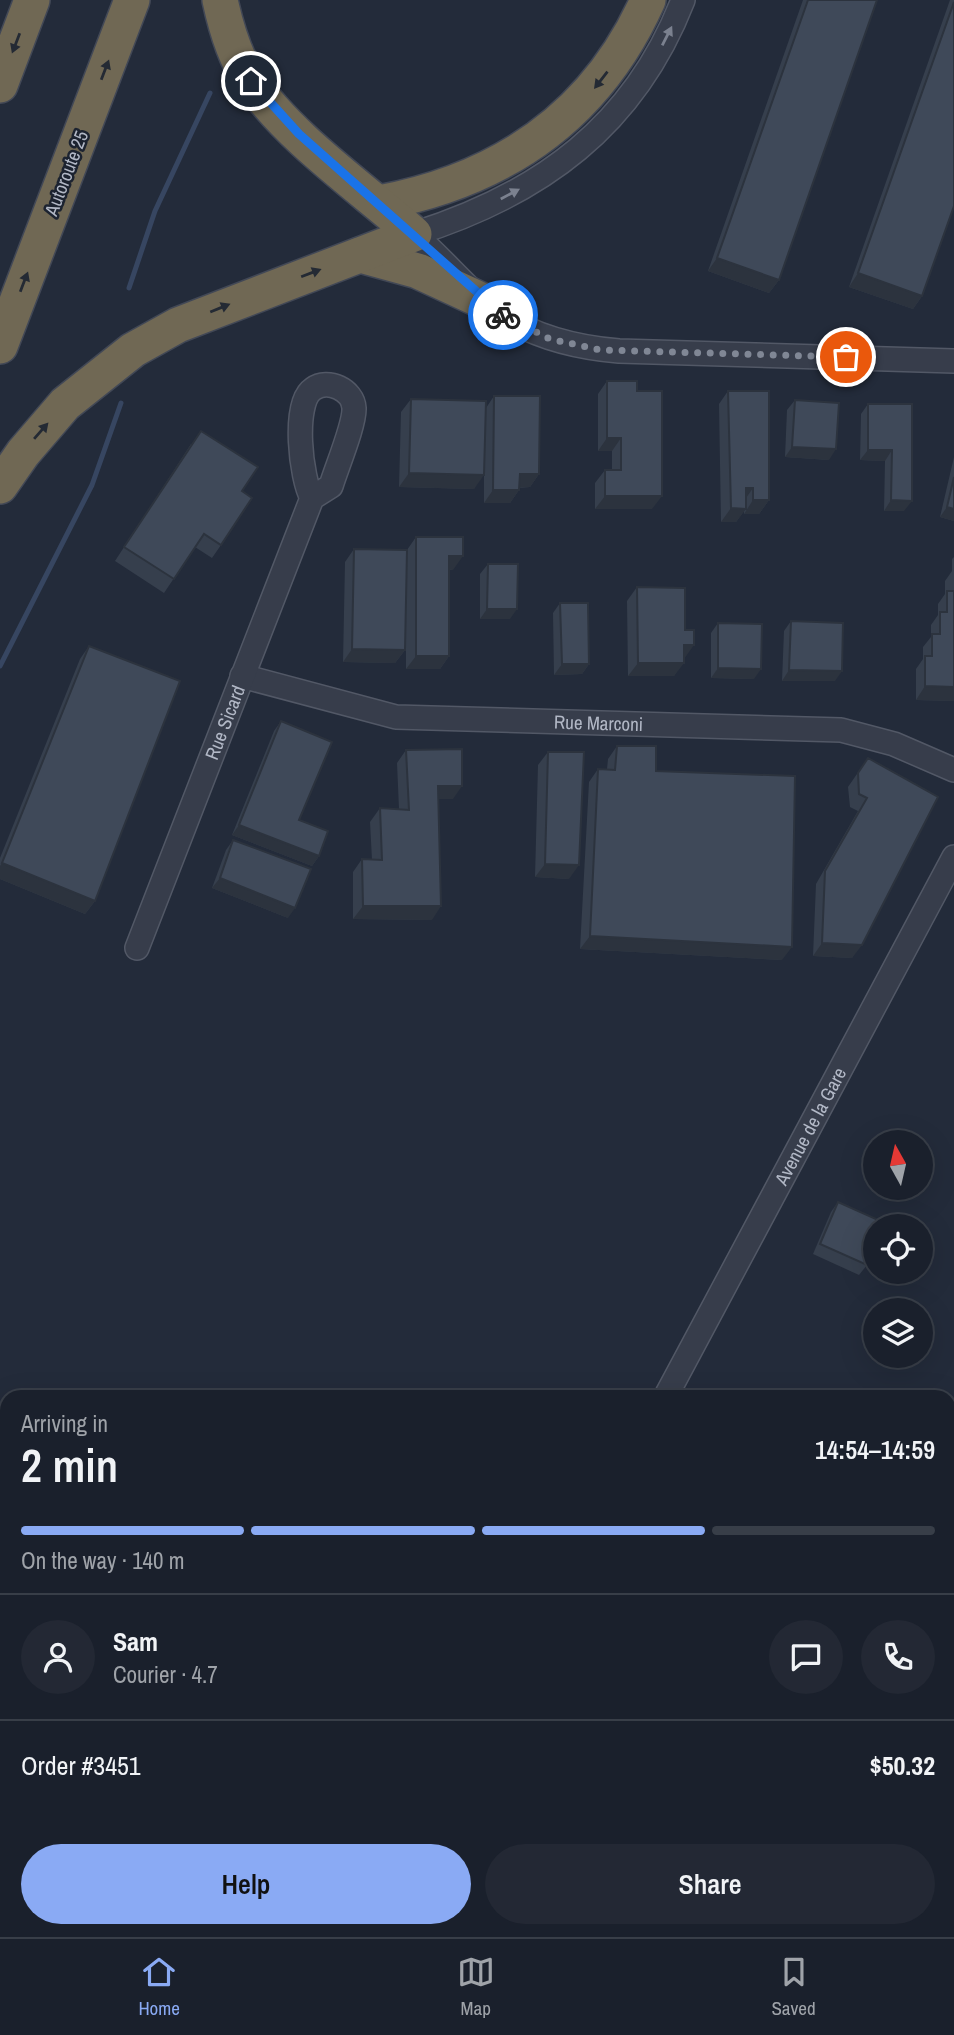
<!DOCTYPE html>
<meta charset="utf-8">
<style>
:root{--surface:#1a202c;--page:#232834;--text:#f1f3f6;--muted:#9fa3a9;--line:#383e48;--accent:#8aaaf4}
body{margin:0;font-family:"Archivo Narrow",sans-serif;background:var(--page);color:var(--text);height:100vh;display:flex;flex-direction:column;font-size:26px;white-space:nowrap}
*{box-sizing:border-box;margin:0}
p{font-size:23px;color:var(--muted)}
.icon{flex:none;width:38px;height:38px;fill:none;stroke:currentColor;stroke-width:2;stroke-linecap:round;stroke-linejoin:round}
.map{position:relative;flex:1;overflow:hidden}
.sheet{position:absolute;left:0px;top:1390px;width:956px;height:548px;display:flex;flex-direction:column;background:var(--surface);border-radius:21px 21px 0 0;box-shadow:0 7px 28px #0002,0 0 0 2px var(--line)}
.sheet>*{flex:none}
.needle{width:46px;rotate:352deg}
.tools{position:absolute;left:863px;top:1130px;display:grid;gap:14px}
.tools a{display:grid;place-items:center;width:70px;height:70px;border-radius:50%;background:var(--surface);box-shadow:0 7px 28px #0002,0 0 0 2px var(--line);font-size:35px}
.pin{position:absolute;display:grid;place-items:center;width:60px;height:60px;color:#fff;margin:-30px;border:4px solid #fff;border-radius:50%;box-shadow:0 2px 7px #0007}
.courier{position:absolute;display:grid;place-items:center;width:70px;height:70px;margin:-35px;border:5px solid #1a73e8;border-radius:50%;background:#fff;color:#222;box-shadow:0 2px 9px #0007}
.summary em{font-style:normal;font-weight:600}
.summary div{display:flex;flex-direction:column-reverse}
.summary{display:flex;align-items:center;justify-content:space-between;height:119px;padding:0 21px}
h1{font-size:46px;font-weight:600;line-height:52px}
.bar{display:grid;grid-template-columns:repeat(4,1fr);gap:10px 7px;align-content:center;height:84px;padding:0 21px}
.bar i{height:9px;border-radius:5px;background:var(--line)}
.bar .active{background:var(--accent)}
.bar p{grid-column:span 4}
.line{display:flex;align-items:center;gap:18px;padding:0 21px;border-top:2px solid var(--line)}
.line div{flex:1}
.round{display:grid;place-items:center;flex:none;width:74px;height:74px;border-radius:37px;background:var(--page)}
.primary-button{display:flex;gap:14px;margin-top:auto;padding:14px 21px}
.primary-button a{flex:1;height:80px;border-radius:42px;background:var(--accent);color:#111;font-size:28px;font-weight:600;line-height:80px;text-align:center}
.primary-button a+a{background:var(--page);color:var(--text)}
.dock{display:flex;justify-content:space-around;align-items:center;height:98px;border-top:2px solid var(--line);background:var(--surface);font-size:19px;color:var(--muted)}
.dock a{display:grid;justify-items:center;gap:4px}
.dock .active{color:var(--accent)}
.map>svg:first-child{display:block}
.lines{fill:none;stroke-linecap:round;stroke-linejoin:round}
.stream{stroke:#374661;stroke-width:5}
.minor-casing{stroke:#525866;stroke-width:26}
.highway-casing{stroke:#424856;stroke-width:38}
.minor{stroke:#373d4b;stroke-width:23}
.highway{stroke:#706854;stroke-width:35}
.rail-casing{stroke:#596172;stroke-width:8}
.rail{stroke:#1c2330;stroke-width:5;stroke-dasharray:16;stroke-linecap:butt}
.wall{fill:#363f4d}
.shaded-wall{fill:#2c333e}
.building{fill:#3f4959;stroke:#2c333e;stroke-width:2}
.oneway{fill:#7b818f}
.oneway2{fill:#242a34}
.done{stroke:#808795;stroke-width:7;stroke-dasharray:0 12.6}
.route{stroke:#1a73e8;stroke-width:9}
.labels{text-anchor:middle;stroke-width:5;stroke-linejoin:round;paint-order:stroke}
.street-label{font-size:19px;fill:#b2b8c6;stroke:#1c2330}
</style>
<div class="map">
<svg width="954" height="1937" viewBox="0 0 954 1937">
<rect width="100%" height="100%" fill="#232b3a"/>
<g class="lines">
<!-- stream -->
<g class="stream">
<polyline points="129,288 155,211 210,93"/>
<polyline points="0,666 92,485 121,403"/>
</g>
<!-- minor casing -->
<g class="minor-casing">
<g id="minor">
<path d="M414,234C438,255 460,280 484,302C522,334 571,347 619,351L954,361"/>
<path d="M414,234C541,194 634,126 683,0"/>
<path id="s1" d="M242,676L396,717L841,730L894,744L954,770"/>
<path id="s2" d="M137,948L312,498L331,486C336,469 355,424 354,408C353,390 328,378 313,389C292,403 301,479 312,498"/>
<path id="s3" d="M666,1396L954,857"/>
<polyline points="384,1937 387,1930"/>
</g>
</g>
<!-- highway casing -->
<g class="highway-casing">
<g id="highway">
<polyline points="0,85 32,0"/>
<path d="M379,203C503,180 596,116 648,0"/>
<polyline points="360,255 418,271 485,302"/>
<polyline points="0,346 132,0"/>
<path d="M0,486L23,453L65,404L133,350L178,325L414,234C363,189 287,136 250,80C234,56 226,28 220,0"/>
</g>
</g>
<!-- minor -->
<use href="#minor" class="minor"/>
<!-- highway -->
<use href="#highway" class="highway"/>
<!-- rail casing -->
<g class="rail-casing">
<g id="rail">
<polyline points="948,1609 954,1596"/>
<polyline points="765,1937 768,1930"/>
<polyline points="777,1937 780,1930"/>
</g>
</g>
<!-- rail -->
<use href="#rail" class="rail"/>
</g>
<!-- wall -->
<g class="wall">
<polygon points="803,0 877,0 779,280 769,293 708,271"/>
<polygon points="950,0 954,0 954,206 922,296 913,309 849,287"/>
<polygon points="607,381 637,391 652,509 595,509 595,483 605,470 612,470 612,451 598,451 598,394"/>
<polygon points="728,391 769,500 759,514 744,514 744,511 736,522 721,522 719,404"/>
<polygon points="494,396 539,474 530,487 519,488 519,490 510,503 484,503 484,468 474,489 399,487 401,412 411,399 486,408"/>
<polygon points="795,400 829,460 785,457 787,410"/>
<polygon points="868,404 912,404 904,511 884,511 885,461 860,460 861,414"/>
<polygon points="191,444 242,491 221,545 212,558 195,547 164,593 115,561"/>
<polygon points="954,457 954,521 940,517"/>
<polygon points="416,537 453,570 449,570 449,656 440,669 406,669 406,560 405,650 395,663 343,662 345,562 354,549 407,550"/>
<polygon points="954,557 954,701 916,700 916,669 923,659 923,647 931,637 931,625 938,615 938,604 945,594 945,581 952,571 952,559"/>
<polygon points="488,564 510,619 480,619 480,574"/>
<polygon points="637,587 684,659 674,676 628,676 627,601"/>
<polygon points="560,603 589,664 582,674 554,675 553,613"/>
<polygon points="791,621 835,681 782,681 784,631"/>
<polygon points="718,623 754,679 711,678 711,633"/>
<polygon points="89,646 95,901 85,914 0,879 0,858 80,659"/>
<polygon points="281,721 299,820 319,856 312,866 232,835 274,731"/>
<polygon points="617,746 656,771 782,960 580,949 589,782 598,769 607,769 608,759"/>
<polygon points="406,750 453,799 438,799 432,920 353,919 353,872 362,859 372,860 370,822 380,808 399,809 397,763"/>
<polygon points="548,752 569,879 535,877 538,765"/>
<polygon points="868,758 938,797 852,958 813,956 816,884 858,811 850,807 848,787"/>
<polygon points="233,840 288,918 212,888 226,850"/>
<polygon points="838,1202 867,1265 859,1275 813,1254 831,1212"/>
<polygon points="514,1930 574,1930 571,1937 527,1937"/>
</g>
<!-- shaded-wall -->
<g class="shaded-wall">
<polygon points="717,258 779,280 769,293 708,271"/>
<polygon points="858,273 922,296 913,309 849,287"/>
<polygon points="607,438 621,438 612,451 598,451"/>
<polygon points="792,447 836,449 829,460 785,457"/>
<polygon points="868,450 892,450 885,461 860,460"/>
<polygon points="409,473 484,475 474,489 399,487"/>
<polygon points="520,474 539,474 530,487 510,488"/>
<polygon points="746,488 753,488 744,501"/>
<polygon points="493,490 519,490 510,503 484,503"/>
<polygon points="605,496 662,496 652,509 595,509"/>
<polygon points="753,500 769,500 759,514 744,514"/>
<polygon points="891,500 912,501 904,511 884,511"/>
<polygon points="947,507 954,509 954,521 940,517"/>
<polygon points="731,508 746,509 736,522 721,522"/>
<polygon points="449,556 463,556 453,570 440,569"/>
<polygon points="487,609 517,609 510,619 480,619"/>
<polygon points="684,645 694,645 684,659 674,658"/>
<polygon points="352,649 405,650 395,663 343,662"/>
<polygon points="416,656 449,656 440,669 406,669"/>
<polygon points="638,663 684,663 674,676 628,676"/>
<polygon points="562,664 589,664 582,674 554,675"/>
<polygon points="718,668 761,669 754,679 711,678"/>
<polygon points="789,670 842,671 835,681 782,681"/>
<polygon points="925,686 954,687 954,701 916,700"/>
<polygon points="438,786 462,786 453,799 429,799"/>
<polygon points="239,825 319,856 312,866 232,835"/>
<polygon points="2,863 95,901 85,914 0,879 0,866"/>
<polygon points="545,864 579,865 569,879 535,877"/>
<polygon points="220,878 295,908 288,918 212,888"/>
<polygon points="363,906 441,906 432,920 353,919"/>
<polygon points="590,936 792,947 782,960 580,949"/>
<polygon points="822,943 862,945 852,958 813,956"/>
</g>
<!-- building -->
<g class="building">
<polygon points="808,0 877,0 779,280 717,258"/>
<polygon points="954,2 954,206 922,296 858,273"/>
<polygon points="607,381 637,381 637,391 662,391 662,496 605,496 605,470 621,470 621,438 607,438"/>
<polygon points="728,391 769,391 769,500 753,500 753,488 746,488 746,509 731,508"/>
<polygon points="494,396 540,396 539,474 520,474 519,490 493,490"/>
<polygon points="411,399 486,401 484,475 409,473"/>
<polygon points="795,400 839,403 836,449 792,447"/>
<polygon points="868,404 912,404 912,501 891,500 892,450 868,450"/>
<polygon points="201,431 258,467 242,491 252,498 221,545 204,534 174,579 124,547"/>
<polygon points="954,477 954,509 947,507"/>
<polygon points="416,537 463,537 463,556 449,556 449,656 416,656"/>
<polygon points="354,549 407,550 405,650 352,649"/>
<polygon points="488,564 518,564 517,609 487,609"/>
<polygon points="637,587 685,588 685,630 694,630 694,645 684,645 684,663 638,663"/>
<polygon points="947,591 954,591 954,687 925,686 925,656 932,656 932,634 940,634 940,612 947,612"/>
<polygon points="560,603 588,603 589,664 562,664"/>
<polygon points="791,621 843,623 842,671 789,670"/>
<polygon points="718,623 762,624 761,669 718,668"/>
<polygon points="89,646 180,681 95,901 2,863"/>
<polygon points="281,721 332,742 299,820 328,831 319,856 239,825"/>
<polygon points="617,746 656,746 656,771 795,776 792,947 590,936 598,769 615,770"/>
<polygon points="462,749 462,786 438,786 441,906 363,906 362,859 382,860 380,808 409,810 406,750"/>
<polygon points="548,752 584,752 579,865 545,864"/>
<polygon points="868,758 938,797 862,945 822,943 825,871 867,798 859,794 858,773"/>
<polygon points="233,840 311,869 295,908 220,878"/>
<polygon points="838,1202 885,1223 884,1227 875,1227 875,1246 867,1265 820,1244"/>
<polygon points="540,1930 574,1930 571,1937 552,1937"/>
</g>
<!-- one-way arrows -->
<defs><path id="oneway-solid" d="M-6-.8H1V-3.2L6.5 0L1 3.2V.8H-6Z" transform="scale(1.75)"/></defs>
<g class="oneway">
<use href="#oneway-solid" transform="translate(667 36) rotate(-63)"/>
<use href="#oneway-solid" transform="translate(510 194) rotate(-28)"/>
</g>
<g class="oneway2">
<use href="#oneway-solid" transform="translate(16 43) rotate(111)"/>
<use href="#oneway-solid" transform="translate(105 70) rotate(-69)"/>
<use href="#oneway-solid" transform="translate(601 80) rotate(128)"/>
<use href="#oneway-solid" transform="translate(311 273) rotate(-21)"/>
<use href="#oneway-solid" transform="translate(24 282) rotate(-69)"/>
<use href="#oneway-solid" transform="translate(220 308) rotate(-22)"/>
<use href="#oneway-solid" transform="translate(41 431) rotate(-49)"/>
</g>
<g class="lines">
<!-- done -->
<polyline class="done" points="503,315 550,339 601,350 846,357"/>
<!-- route -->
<polyline class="route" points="251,81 299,134 503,315"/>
</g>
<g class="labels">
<!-- street labels -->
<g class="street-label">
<text transform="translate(66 173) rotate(-69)" y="7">Autoroute 25</text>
<text dy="7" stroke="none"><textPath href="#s2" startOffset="242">Rue Sicard</textPath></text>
<text dy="7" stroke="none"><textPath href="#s1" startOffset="362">Rue Marconi</textPath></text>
<text dy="7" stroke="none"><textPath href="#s3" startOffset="306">Avenue de la Gare</textPath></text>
</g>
</g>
</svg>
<div class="tools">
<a><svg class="needle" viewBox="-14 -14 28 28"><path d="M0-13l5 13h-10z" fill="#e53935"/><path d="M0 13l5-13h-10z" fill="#9fa3a9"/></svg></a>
<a><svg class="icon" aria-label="locate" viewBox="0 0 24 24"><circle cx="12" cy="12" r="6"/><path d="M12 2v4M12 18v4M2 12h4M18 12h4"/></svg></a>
<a><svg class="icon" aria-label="layers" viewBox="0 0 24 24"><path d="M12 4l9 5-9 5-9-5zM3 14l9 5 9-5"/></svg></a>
</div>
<div class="pin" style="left:846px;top:357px;background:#ea580c"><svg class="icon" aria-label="bag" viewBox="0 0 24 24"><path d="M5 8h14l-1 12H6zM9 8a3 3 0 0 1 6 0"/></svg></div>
<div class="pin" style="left:251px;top:81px;background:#1f2937"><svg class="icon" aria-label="home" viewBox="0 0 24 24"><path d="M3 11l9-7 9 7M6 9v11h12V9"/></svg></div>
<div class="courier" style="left:503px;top:315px"><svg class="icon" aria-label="bike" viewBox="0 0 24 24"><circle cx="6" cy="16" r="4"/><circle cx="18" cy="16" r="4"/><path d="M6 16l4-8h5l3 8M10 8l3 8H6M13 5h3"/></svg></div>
<section class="sheet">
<div class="summary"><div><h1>2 min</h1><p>Arriving in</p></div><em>14:54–14:59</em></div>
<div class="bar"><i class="active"></i><i class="active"></i><i class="active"></i><i></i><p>On the way · 140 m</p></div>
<div class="line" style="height:126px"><a class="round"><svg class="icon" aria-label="person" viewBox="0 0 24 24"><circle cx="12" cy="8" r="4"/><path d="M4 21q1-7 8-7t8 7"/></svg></a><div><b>Sam</b><p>Courier · 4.7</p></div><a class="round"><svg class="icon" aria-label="chat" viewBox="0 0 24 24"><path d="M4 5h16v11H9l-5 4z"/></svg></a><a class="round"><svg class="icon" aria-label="phone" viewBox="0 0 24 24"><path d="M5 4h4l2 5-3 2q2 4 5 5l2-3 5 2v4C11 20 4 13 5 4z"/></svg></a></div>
<div class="line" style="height:91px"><div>Order #3451</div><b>$50.32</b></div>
<div class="primary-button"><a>Help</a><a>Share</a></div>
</section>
</div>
<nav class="dock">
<a class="active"><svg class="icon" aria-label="home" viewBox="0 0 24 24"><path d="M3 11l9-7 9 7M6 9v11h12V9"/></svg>Home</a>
<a><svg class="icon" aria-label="map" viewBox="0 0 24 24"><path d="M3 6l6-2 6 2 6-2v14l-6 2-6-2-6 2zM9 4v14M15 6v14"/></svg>Map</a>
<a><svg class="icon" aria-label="saved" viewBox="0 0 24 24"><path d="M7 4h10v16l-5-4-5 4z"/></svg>Saved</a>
</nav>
